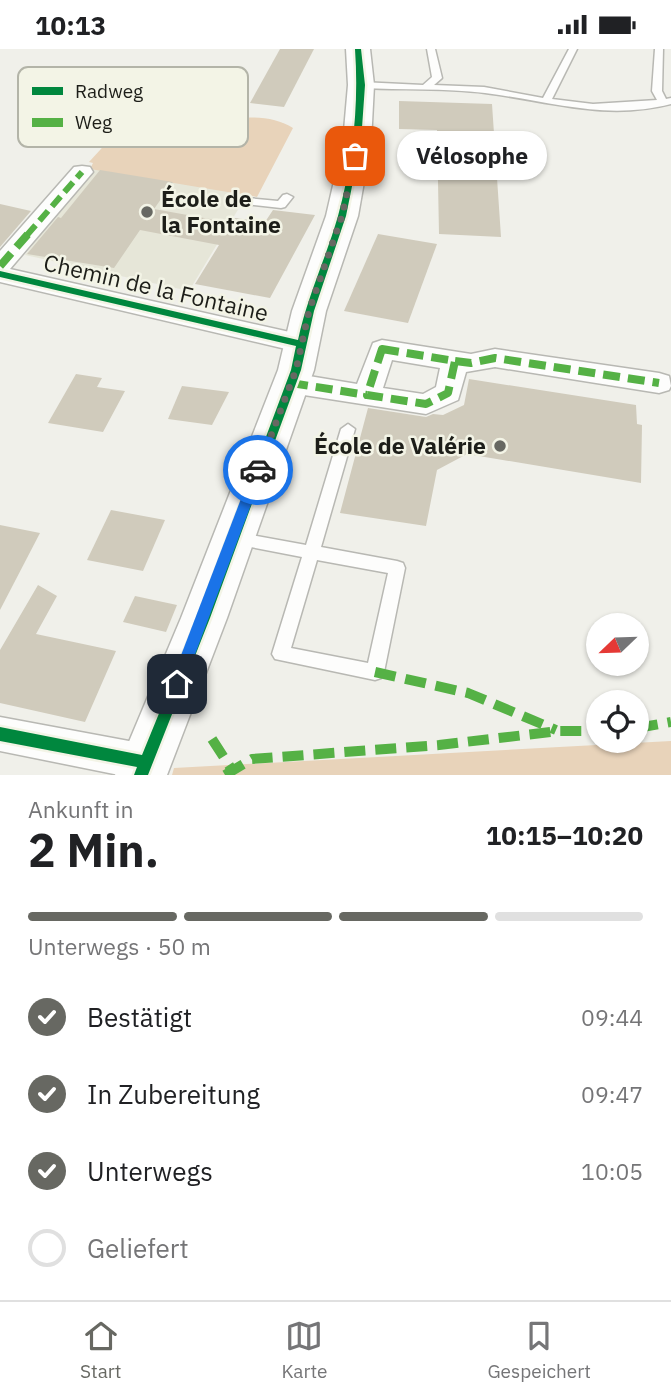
<!DOCTYPE html>
<html lang="de">
<meta charset="utf-8">
<style>
:root{--surface:#fff;--page:#f2f2f2;--text:#202124;--muted:#757577;--line:#e0e0e0;--accent:#676862}
body{margin:0;font-family:"IBM Plex Sans",sans-serif;background:var(--page);color:var(--text);height:100vh;display:flex;flex-direction:column;font-size:26px;white-space:nowrap}
*{box-sizing:border-box;margin:0}
p{font-size:23px;color:var(--muted)}
.icon{flex:none;width:38px;height:38px;fill:none;stroke:currentColor;stroke-width:2;stroke-linecap:round;stroke-linejoin:round}
.map{position:relative;height:726px;overflow:hidden}
.details{display:flex;flex-direction:column;background:var(--surface);flex:1}
.details>*{flex:none}
.needle{width:46px;rotate:247deg}
.controls{position:absolute;left:586px;top:564px;display:grid;gap:14px}
.controls a{display:grid;place-items:center;width:63px;height:63px;border-radius:50%;background:var(--surface);box-shadow:0 2px 5px #0004;font-size:35px}
.pin{position:absolute;display:grid;place-items:center;width:60px;height:60px;color:#fff;margin:-30px;border-radius:14px;box-shadow:0 4px 10px #0006}
.courier{position:absolute;display:grid;place-items:center;width:70px;height:70px;margin:-35px;border:5px solid #1a73e8;border-radius:50%;background:#fff;color:#222;box-shadow:0 2px 9px #0007}
.bubble{position:absolute;height:49px;border-radius:24px;background:var(--surface);box-shadow:0 2px 5px #0004;font-size:23px;font-weight:700;line-height:49px;text-align:center}
.head em{font-style:normal;font-weight:700}
.head div{display:flex;flex-direction:column-reverse}
.head{display:flex;align-items:center;justify-content:space-between;height:119px;padding:0 28px}
h1{font-size:46px;font-weight:700;line-height:52px}
.bar{display:grid;grid-template-columns:repeat(4,1fr);gap:10px 7px;align-content:center;height:84px;padding:0 28px}
.bar i{height:9px;border-radius:5px;background:var(--line)}
.bar .selected{background:var(--accent)}
.bar p{grid-column:span 4}
ol{padding:0 28px;list-style:none}
li{display:flex;align-items:center;gap:21px;height:77px}
li p{margin-inline-start:auto}
li .icon{padding:7px;border-radius:50%;background:var(--accent);color:#fff;stroke-width:4}
li:last-child{color:var(--muted)}
li i{width:38px;height:38px;border:4px solid var(--line);border-radius:50%}
.status{display:flex;justify-content:space-between;align-items:center;height:49px;padding:0 35px;background:var(--surface);direction:ltr}
.status svg{height:19px;fill:currentColor}
.tab-bar{display:flex;justify-content:space-around;align-items:center;height:98px;border-top:2px solid var(--line);background:var(--surface);font-size:19px;color:var(--muted)}
.tab-bar a{display:grid;justify-items:center;gap:4px}
.tab-bar .selected{color:var(--accent)}
.map>svg:first-child{display:block}
.built{fill:#e6e6d8}
.green{fill:#e8d3ba}
.building{fill:#d0cbbc}
.lines{fill:none;stroke-linecap:round;stroke-linejoin:round}
.lane-casing{stroke:#b8b8b3;stroke-width:3}
.street-casing{stroke:#b8b8b3;stroke-width:3}
.secondary-casing{stroke:#b8b8b3;stroke-width:3}
.lane{fill:#fdfdfc;fill-rule:evenodd}
.street{fill:#fdfdfc;fill-rule:evenodd}
.secondary{fill:#fdfdfc;fill-rule:evenodd}
.quiet-far2{stroke:#55b145;stroke-width:6;stroke-dasharray:13 6;stroke-linecap:butt}
.quiet-far1{stroke:#55b145;stroke-width:8;stroke-dasharray:17 8;stroke-linecap:butt}
.quiet{stroke:#55b145;stroke-width:10;stroke-dasharray:21 10;stroke-linecap:butt}
.cycleway-casing{stroke:#f3f4e6;stroke-width:5}
.cycleway{fill:#00873e;fill-rule:evenodd}
.route{fill:#1a73e8}
.done{stroke:#676862;stroke-width:7;stroke-dasharray:0 12.6}
.poi-dot{fill:#676862;stroke:#f3f4e6;stroke-width:2.5}
.labels{text-anchor:middle;stroke-width:5;stroke-linejoin:round;paint-order:stroke}
.poi-label{font-size:23px;font-weight:bold;fill:#1d1e19;stroke:#f3f4e6;text-anchor:start}
.street-label{font-size:23px;fill:#1d1e19;stroke:#f3f4e6}
.key{fill:#f3f4e6;stroke:#b3b4a8;stroke-width:2}
.key-label{font-size:19px;fill:#1d1e19}
</style>
<div class="status"><b>10:13</b><svg viewBox="0 0 49 12"><path d="M0 12V9h3v3zM5 12V6h3v6zM10 12V3h3v9zM15 12V0h3v12zM26 1h20v11H26zM47 4h2v5h-2z"/></svg></div>
<div class="map">
<svg width="671" height="726" viewBox="0 0 671 726">
<rect width="100%" height="100%" fill="#f0f0ea"/>
<!-- built -->
<polygon class="built" points="144,57 286,81 189,242 25,206 90,120"/>
<!-- green -->
<g class="green">
<path d="M145,52L205,62L216,73C239,67 272,65 293,79L257,148L90,120L93,114L89,113Z"/>
<polygon points="671,692 671,726 172,726 174,719"/>
</g>
<!-- building -->
<g class="building">
<polygon points="280,0 314,0 284,58 250,54"/>
<polygon points="399,52 492,55 501,188 439,185 437,81 399,80"/>
<polygon points="100,121 173,133 154,160 232,174 235,169 265,173 273,161 315,166 270,249 195,235 219,196 140,181 114,219 27,205 58,168 61,169"/>
<polygon points="0,155 31,162 0,198"/>
<polygon points="378,185 437,195 408,274 344,262"/>
<polygon points="76,325 102,329 97,338 125,342 103,383 48,374"/>
<polygon points="469,330 636,356 637,375 642,376 641,434 467,405 437,421 426,477 340,464 368,359 426,368 433,365 443,366 464,356"/>
<polygon points="182,337 229,343 212,376 168,370"/>
<polygon points="111,461 165,471 143,522 87,511"/>
<polygon points="0,476 40,484 0,561"/>
<polygon points="38,536 57,547 36,585 116,602 85,673 0,654 0,601"/>
<polygon points="135,547 177,556 166,583 123,573"/>
</g>
<g class="lines">
<!-- lane casing -->
<g class="lane-casing">
<g id="lane">
<path d="M427,0H435L442,29L434,36L484,38L543,49L569,0H577L552,50L593,55L657,51L652,42L655,0H663L662,42L666,50L671,49V55C605,72 549,52 485,44C444,39 402,41 361,39L356,36L361,33L423,36L432,28Z"/>
<polygon points="287,145 293,148 285,158 281,159 237,154 231,151 237,148 278,152 283,146"/>
<path d="M348,375L355,380L321,498L397,512L403,514L405,519L384,623L381,629L375,631L275,610L272,605L302,508L235,495L229,494L227,489L229,484L235,483L306,496L341,380ZM317,511L388,524L368,614L291,599Z"/>
</g>
</g>
<!-- street casing -->
<g class="street-casing">
<g id="street">
<polygon points="82,117 90,118 93,123 10,220 303,286 312,289 316,295 312,301 303,304 0,233 0,202 74,118"/>
<path d="M382,291L471,305L495,300L659,324L669,327L671,337L669,341L659,344L495,318L466,323L458,351L426,365L291,344L281,341L277,334L281,327L291,324L357,335L373,294ZM392,311L440,319L436,338L423,345L383,339Z"/>
<polygon points="0,668 145,695 158,700 164,713 158,726 119,726 0,702"/>
</g>
</g>
<!-- secondary casing -->
<g class="secondary-casing">
<polygon id="secondary" points="346,0 370,0 374,36 371,93 358,167 326,262 314,321 227,569 167,726 115,726 181,569 278,321 292,262 326,167 343,93 348,36"/>
</g>
<!-- lane -->
<use href="#lane" class="lane"/>
<!-- street -->
<use href="#street" class="street"/>
<!-- secondary -->
<use href="#secondary" class="secondary"/>
<!-- quiet-far2 -->
<polyline class="quiet-far2" points="27,186 82,123"/>
<!-- quiet-far1 -->
<g class="quiet-far1">
<polyline points="0,217 29,184"/>
<polygon points="382,300 455,312 448,344 426,355 367,346"/>
<polyline points="455,312 471,314 495,309 659,334"/>
<polyline points="291,334 367,346"/>
</g>
<!-- quiet -->
<g class="quiet">
<polyline points="375,623 468,644 556,681"/>
<polyline points="637,679 671,673"/>
<polyline points="212,690 232,721"/>
<polyline points="225,726 252,710 439,696 559,682 598,682"/>
</g>
<!-- cycleway casing -->
<g class="cycleway-casing">
<path id="cycleway" d="M355,0H361L365,36L361,93L346,167L314,262L301,321L210,569L148,726H134L137,718L0,692V678L142,706L198,569L291,321L296,297L0,228V222L298,291C307,248 326,209 338,167C353,112 359,56 355,0Z"/>
</g>
<!-- cycleway -->
<use href="#cycleway" class="cycleway"/>
</g>
<!-- route -->
<polygon class="route" points="258,416 264,421 184,635 177,641 170,635 252,421"/>
<g class="lines">
<!-- done -->
<polyline class="done" points="258,421 296,321 309,262 342,167 355,107"/>
</g>
<!-- markers -->
<g class="poi-dot">
<circle cx="147" cy="163" r="7"/>
<circle cx="500" cy="397" r="7"/>
</g>
<g class="labels">
<!-- poi labels -->
<g class="poi-label">
<text x="161" y="158">École de<tspan x="161" dy="26">la Fontaine</tspan></text>
<text x="486" y="405" text-anchor="end">École de Valérie</text>
</g>
<!-- street labels -->
<g class="street-label">
<text transform="translate(156 239) rotate(13)" y="8">Chemin de la Fontaine</text>
</g>
</g>
<!-- legend -->
<rect x="18" y="18" width="230" height="80" rx="10" class="key"/>
<rect x="32" y="38" width="31" height="8" fill="#00873e"/>
<rect x="32" y="69" width="31" height="9" fill="#55b145"/>
<g class="key-label">
<text x="75" y="49">Radweg</text>
<text x="75" y="80">Weg</text>
</g>
</svg>
<div class="controls">
<a><svg class="needle" viewBox="-14 -14 28 28"><path d="M0-13l5 13h-10z" fill="#e53935"/><path d="M0 13l5-13h-10z" fill="#757577"/></svg></a>
<a><svg class="icon" aria-label="locate" viewBox="0 0 24 24"><circle cx="12" cy="12" r="6"/><path d="M12 2v4M12 18v4M2 12h4M18 12h4"/></svg></a>
</div>
<div class="pin" style="left:355px;top:107px;background:#ea580c"><svg class="icon" aria-label="bag" viewBox="0 0 24 24"><path d="M5 8h14l-1 12H6zM9 8a3 3 0 0 1 6 0"/></svg></div>
<div class="pin" style="left:177px;top:635px;background:#1f2937"><svg class="icon" aria-label="home" viewBox="0 0 24 24"><path d="M3 11l9-7 9 7M6 9v11h12V9"/></svg></div>
<div class="courier" style="left:258px;top:421px"><svg class="icon" aria-label="car" viewBox="0 0 24 24"><path d="M5 17H2v-5l4-1 3-4h7l3 4 3 1v5h-3M9 17h6M6 11h13"/><circle cx="7" cy="17" r="2"/><circle cx="17" cy="17" r="2"/></svg></div>
<div class="bubble" style="left:397px;top:82px;width:150px">Vélosophe</div>
</div>
<section class="details">
<div class="head"><div><h1>2 Min.</h1><p>Ankunft in</p></div><em>10:15–10:20</em></div>
<div class="bar"><i class="selected"></i><i class="selected"></i><i class="selected"></i><i></i><p>Unterwegs · 50 m</p></div>
<ol>
<li><svg class="icon" aria-label="check" viewBox="0 0 24 24"><path d="M5 12l5 5 9-10"/></svg>Bestätigt<p>09:44</p></li>
<li><svg class="icon" aria-label="check" viewBox="0 0 24 24"><path d="M5 12l5 5 9-10"/></svg>In Zubereitung<p>09:47</p></li>
<li><svg class="icon" aria-label="check" viewBox="0 0 24 24"><path d="M5 12l5 5 9-10"/></svg>Unterwegs<p>10:05</p></li>
<li><i></i>Geliefert</li>
</ol>
</section>
<nav class="tab-bar">
<a class="selected"><svg class="icon" aria-label="home" viewBox="0 0 24 24"><path d="M3 11l9-7 9 7M6 9v11h12V9"/></svg>Start</a>
<a><svg class="icon" aria-label="map" viewBox="0 0 24 24"><path d="M3 6l6-2 6 2 6-2v14l-6 2-6-2-6 2zM9 4v14M15 6v14"/></svg>Karte</a>
<a><svg class="icon" aria-label="saved" viewBox="0 0 24 24"><path d="M7 4h10v16l-5-4-5 4z"/></svg>Gespeichert</a>
</nav>
